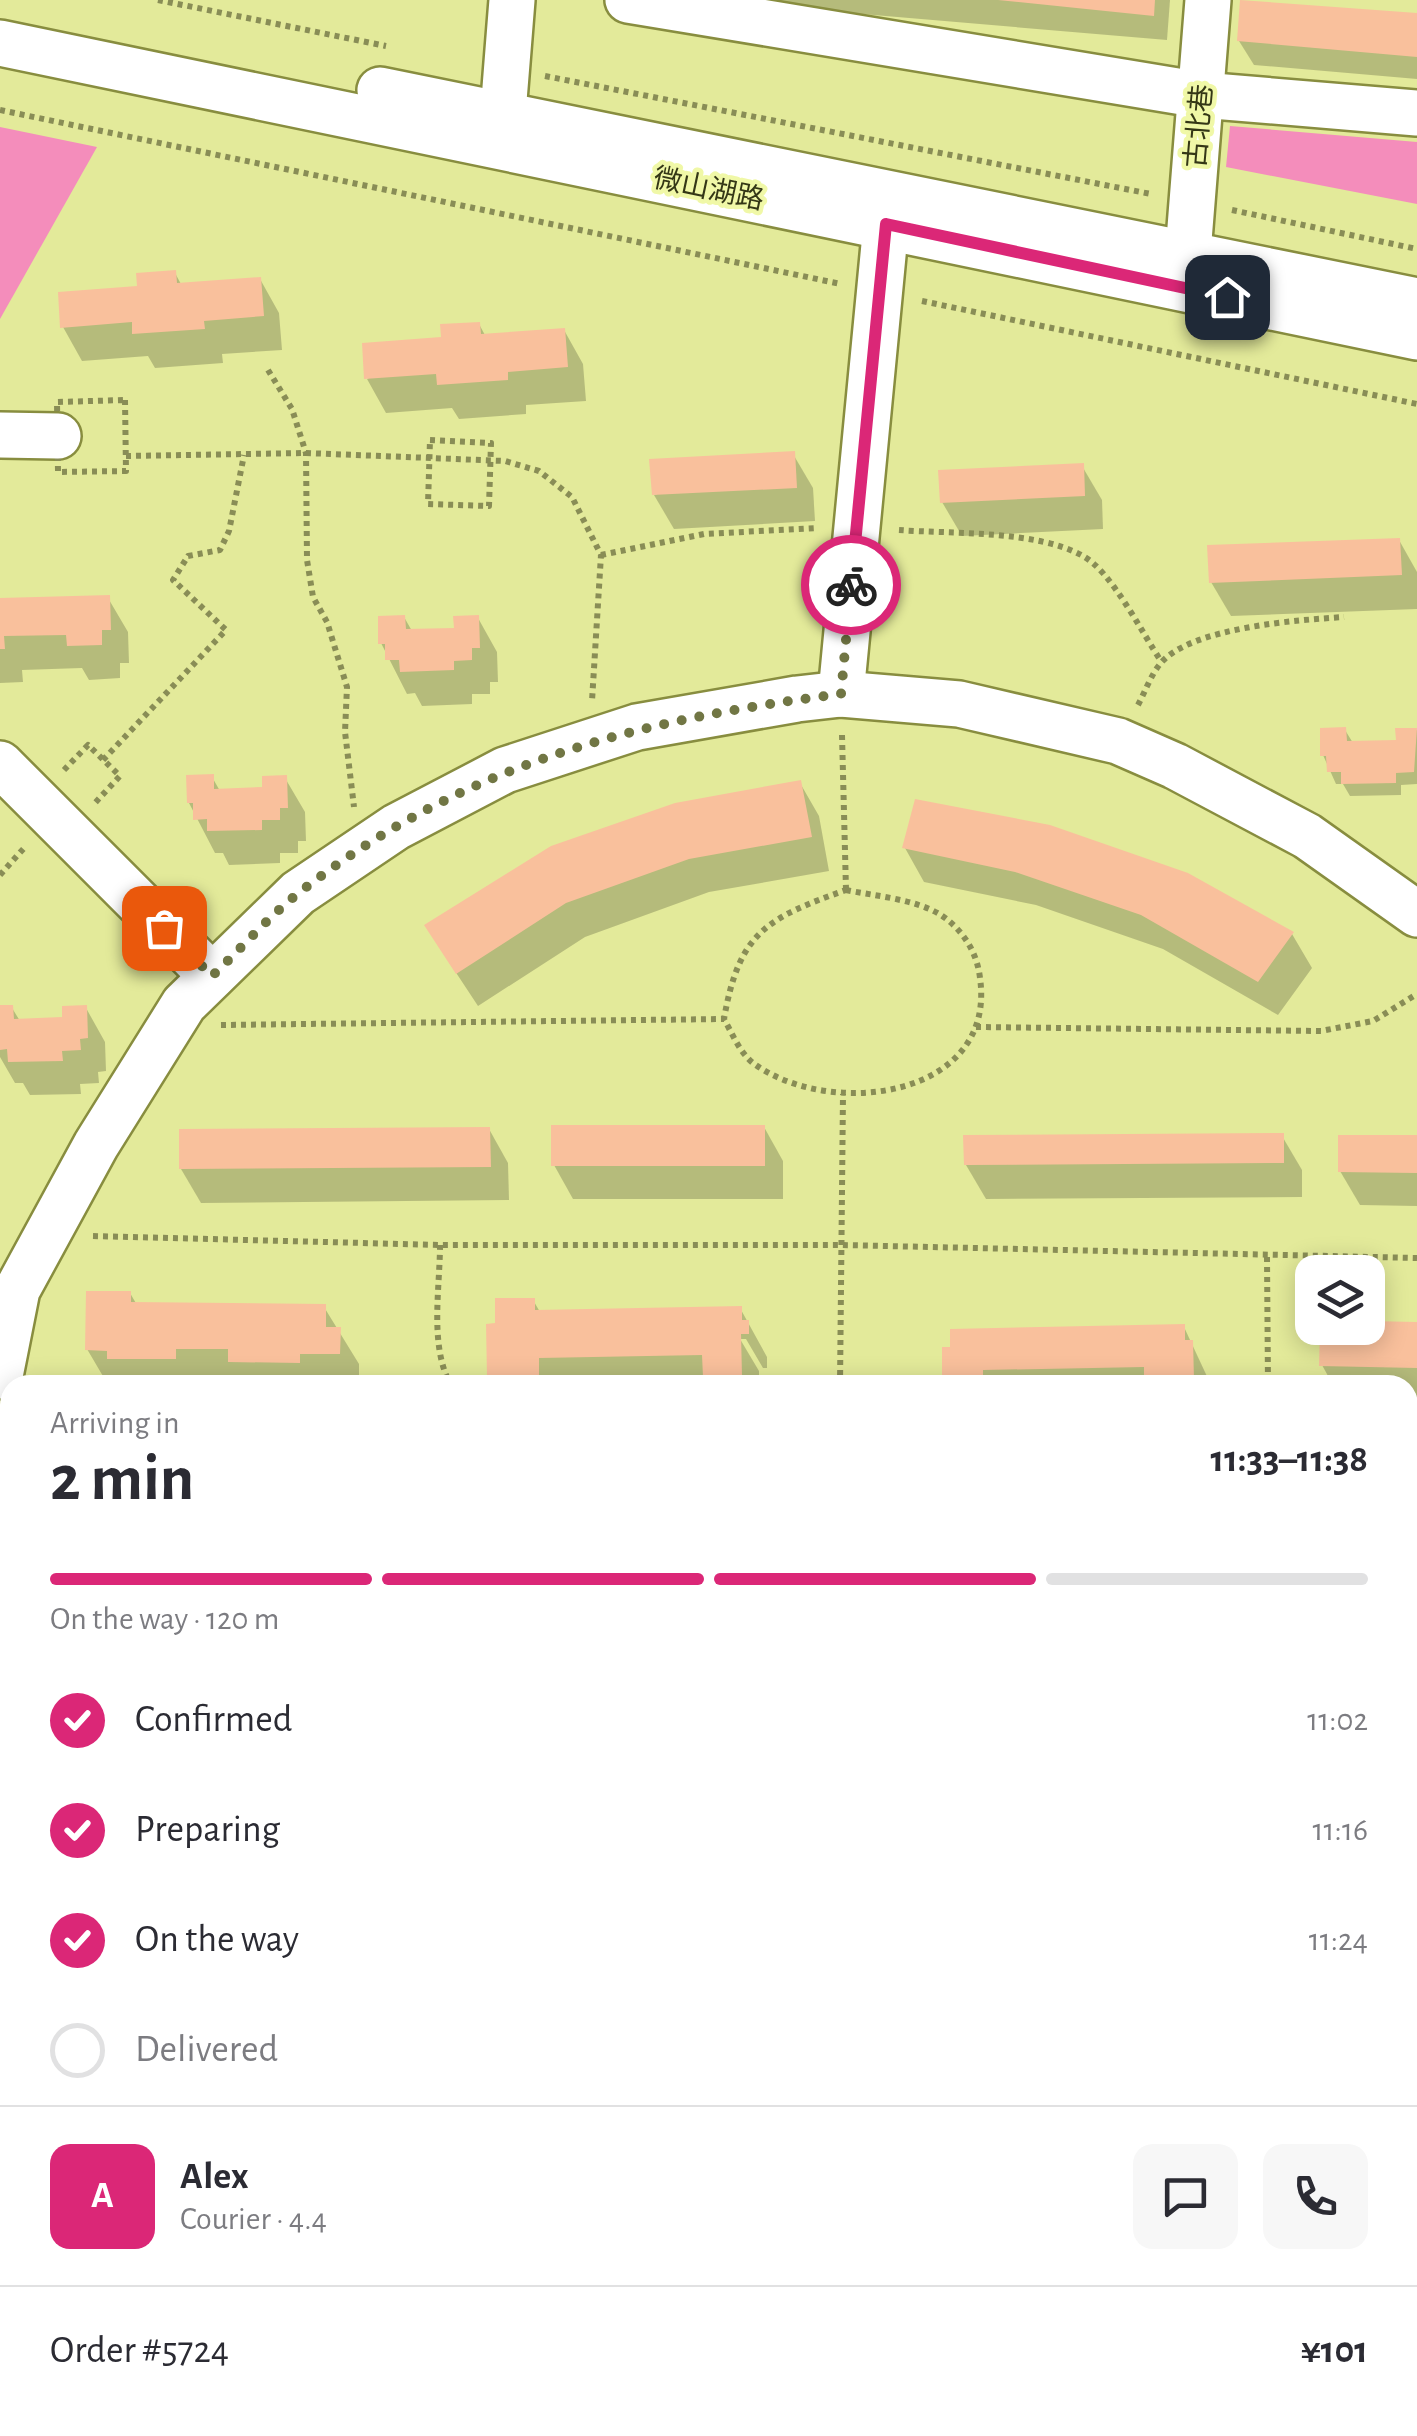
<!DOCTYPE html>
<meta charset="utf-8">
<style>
:root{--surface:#fff;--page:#f7f7f7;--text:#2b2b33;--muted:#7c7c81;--line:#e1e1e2;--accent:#db2777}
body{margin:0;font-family:"Alegreya Sans","Noto Sans SC",sans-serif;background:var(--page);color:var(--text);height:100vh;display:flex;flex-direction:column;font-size:38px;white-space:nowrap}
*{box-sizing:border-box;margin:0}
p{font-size:32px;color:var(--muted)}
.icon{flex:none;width:55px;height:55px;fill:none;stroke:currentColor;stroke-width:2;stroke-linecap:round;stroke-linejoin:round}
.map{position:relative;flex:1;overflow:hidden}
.side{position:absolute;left:0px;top:1375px;width:1418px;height:1062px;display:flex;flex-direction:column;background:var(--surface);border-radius:30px 30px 0 0;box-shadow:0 5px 25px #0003}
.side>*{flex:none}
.buttons{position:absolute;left:1295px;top:1255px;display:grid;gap:20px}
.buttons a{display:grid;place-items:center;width:90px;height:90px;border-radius:20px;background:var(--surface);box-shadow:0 5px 25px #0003;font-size:50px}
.pin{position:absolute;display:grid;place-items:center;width:85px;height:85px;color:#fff;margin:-42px;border-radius:20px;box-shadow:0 5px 15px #0006}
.courier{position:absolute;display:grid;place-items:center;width:100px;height:100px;margin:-50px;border:8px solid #db2777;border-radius:50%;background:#fff;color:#222;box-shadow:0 2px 12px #0007}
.headline em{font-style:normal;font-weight:600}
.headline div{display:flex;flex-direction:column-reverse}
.headline{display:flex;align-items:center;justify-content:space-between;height:170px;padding:0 50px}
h1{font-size:65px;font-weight:600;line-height:75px}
.bar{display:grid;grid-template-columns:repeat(4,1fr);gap:15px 10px;align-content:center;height:120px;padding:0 50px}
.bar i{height:12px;border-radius:8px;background:var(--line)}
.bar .on{background:var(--accent)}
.bar p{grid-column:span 4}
.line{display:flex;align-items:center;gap:25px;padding:0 50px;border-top:2px solid var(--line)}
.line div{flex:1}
.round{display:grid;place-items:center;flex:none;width:105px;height:105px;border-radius:20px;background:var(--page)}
ol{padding:0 50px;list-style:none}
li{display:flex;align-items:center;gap:30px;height:110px}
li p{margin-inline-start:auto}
li .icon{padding:10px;border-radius:50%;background:var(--accent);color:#fff;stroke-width:4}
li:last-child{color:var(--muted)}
li i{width:55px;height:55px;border:5px solid var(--line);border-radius:50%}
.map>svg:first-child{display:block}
.green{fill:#f48dbb}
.shadow{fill:#0003}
.building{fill:#f9c09c}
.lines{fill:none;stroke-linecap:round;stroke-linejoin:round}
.minor-casing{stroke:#888d3f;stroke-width:50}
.path{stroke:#898d56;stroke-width:6;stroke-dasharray:5 5;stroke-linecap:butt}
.minor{stroke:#fff;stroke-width:45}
.done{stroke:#717644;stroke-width:10;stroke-dasharray:0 18}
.route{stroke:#db2777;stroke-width:12}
.labels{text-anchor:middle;stroke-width:9;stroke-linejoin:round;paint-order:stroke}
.street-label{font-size:28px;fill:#343716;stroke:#f0f8a7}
</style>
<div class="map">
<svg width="1417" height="2436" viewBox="0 0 1417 2436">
<rect width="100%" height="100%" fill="#e3ea9a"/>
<!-- green -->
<g class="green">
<polygon points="1230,126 1417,142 1417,204 1226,167"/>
<polygon points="0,127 97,147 0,319"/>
</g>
<!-- shadow -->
<g class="shadow">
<polygon points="696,0 1170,0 1167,40"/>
<polygon points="1417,15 1417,79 1254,65 1239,41"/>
<polygon points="175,273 182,286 260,279 279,313 282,350 222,354 223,363 155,368 148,356 82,361 63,327"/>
<polygon points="479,324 486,337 564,330 583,364 586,401 526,405 526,414 459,419 452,408 386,413 367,379"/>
<polygon points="793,454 813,488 815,521 674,529 654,495"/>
<polygon points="1082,466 1102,500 1103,529 962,536 942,502"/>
<polygon points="1399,540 1417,572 1417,609 1231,616 1211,582"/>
<polygon points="108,598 128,632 129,663 120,663 120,678 89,680 82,668 22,670 23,682 0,683 0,601"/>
<polygon points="404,617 412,631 456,630 478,618 497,652 498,682 490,682 490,694 472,694 472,704 422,706 415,693 407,694 381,643"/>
<polygon points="1345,730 1353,743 1398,742 1398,731 1417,730 1417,784 1401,785 1401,795 1350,796 1343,784 1336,784 1323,755"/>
<polygon points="212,777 220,791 265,790 285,778 305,812 306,841 298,841 298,853 280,853 280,863 229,865 223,853 215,853 189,803"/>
<polygon points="800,783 819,816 829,871 709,892 585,937 478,1006 447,959"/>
<polygon points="917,802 1292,934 1312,968 1278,1015 1163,949 1036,905 924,882 905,848"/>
<polygon points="0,1008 12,1008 20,1021 65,1020 86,1008 105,1042 106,1071 98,1072 99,1083 80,1084 81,1094 30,1095 23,1083 15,1083 0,1057"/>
<polygon points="764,1127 783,1161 783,1199 573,1199 554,1165"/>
<polygon points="489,1129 508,1163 509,1200 201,1203 181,1169"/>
<polygon points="1282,1136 1302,1170 1302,1197 986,1199 966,1165"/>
<polygon points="1417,1138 1417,1206 1360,1205 1340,1171"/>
<polygon points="130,1293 137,1305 324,1307 359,1364 359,1385 107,1383 87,1349"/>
<polygon points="533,1300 540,1312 740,1308 767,1357 767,1368 763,1368 746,1339 740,1339 759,1371 759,1385 495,1385 490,1376 498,1325"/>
<polygon points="1368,1324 1417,1325 1417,1401 1408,1401 1408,1385 1333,1385 1322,1365 1322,1328 1368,1328"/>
<polygon points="1184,1327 1211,1385 945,1385 944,1349"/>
<rect x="1408" y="1534" width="9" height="68"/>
<rect x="1408" y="1849" width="9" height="67"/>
<rect x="1408" y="2055" width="9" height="73"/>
<polygon points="1408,2282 1417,2282 1417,2359 1408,2358"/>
</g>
<!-- building -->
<g class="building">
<polygon points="998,0 1155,0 1154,16"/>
<polygon points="1240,0 1417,13 1417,57 1237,41"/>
<polygon points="176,270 177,283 261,277 264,316 204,321 205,329 132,334 132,322 60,328 58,292 137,286 136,273"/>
<polygon points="480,322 481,334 565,328 568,367 508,372 508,380 437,385 436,374 364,379 362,343 441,337 440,324"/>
<polygon points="795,451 797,488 652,495 649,459"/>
<polygon points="1084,463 1085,496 940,503 938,470"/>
<polygon points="1400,538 1402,575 1209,583 1207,545"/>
<polygon points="110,595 111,630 102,630 102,645 67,646 66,635 4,636 5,649 0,649 0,598"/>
<polygon points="405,615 406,629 454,628 453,616 479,615 480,648 472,648 472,660 454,661 454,670 400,672 399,660 385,660 385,644 378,644 378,616"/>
<polygon points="1346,727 1347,741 1396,740 1395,728 1417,728 1414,772 1396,773 1396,783 1341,784 1341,772 1327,772 1326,756 1320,756 1320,728"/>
<polygon points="214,774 214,789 262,787 262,776 287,775 288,808 280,808 280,820 262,820 262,830 207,831 207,819 193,820 193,803 187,803 186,775"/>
<polygon points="801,780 812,837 689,859 566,903 456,974 424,925 551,846 675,803"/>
<polygon points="915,799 1050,825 1188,873 1294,932 1258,982 1141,915 1015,872 902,848"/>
<polygon points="0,1005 13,1005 14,1019 62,1017 62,1006 87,1005 88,1038 80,1039 81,1050 62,1051 63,1061 8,1062 7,1049 0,1050"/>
<rect x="551" y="1125" width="214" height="41"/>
<polygon points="490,1127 491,1167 179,1169 179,1129"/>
<polygon points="1284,1133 1284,1163 964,1165 963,1135"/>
<polygon points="1338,1135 1417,1135 1417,1173 1338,1172"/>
<polygon points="86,1291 131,1291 131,1302 326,1304 326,1327 341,1327 340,1354 300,1354 300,1363 228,1362 228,1349 176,1349 176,1359 107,1359 107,1351 85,1350"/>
<polygon points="495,1298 535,1298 535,1310 742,1306 742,1320 749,1320 749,1334 741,1334 742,1376 703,1377 702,1355 539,1358 539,1376 487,1377 486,1324 495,1323"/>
<polygon points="1368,1321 1417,1322 1417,1368 1319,1366 1320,1328 1368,1328"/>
<polygon points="1185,1324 1185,1340 1193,1340 1194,1380 1144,1381 1144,1367 983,1370 983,1385 942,1385 942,1347 950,1347 950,1329"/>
<rect x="1408" y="1531" width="9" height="37"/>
<rect x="1408" y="1846" width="9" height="37"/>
<rect x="1408" y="2052" width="9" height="43"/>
<polygon points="1408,2279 1417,2280 1417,2326 1408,2326"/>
</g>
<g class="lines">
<!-- minor casing -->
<g class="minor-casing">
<g id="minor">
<polyline points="628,0 1201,95 1417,113"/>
<polyline points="0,43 1417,337"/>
<polyline points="380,90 1417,301"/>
<polyline points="503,113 512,0"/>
<polyline points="1188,253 1208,0"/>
<polyline points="0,435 58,436"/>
<polyline points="841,694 886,224"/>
<polyline points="0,764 212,976"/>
<polyline points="0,1376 17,1290 96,1145 184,1004 298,893 396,827 505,770 637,727 797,699 841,694 959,704 1118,741 1175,766 1307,836 1417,914"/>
<polyline points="0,2416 10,2416"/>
<polyline points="183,2428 217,2436"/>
</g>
</g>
<!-- path -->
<g class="path">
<polyline points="158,0 386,46"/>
<polyline points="545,76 1151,194"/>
<polyline points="0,110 841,284"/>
<polyline points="1232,210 1417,249"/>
<polyline points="922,301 1417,404"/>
<polyline points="268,370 292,409 306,453 307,560 313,597 327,622 347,687 345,732 354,807"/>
<polygon points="125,400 126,471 58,472 57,402"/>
<polygon points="430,440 491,443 489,506 428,504"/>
<polyline points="126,456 306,453 505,461 539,471 572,497 601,555 592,701"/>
<path d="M899,530C951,534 1037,530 1083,556C1112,572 1142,633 1161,661"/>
<polyline points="601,555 704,534 817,528"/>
<path d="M1138,705C1145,692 1151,675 1160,664C1190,627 1299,620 1344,617"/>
<polyline points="842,735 846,890"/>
<polyline points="103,760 226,630 173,580 188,556 220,550 229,531 244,455"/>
<polyline points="64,770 88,745 120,776 94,804"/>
<polyline points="0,875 25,847"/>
<path d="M846,890C875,896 915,899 941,915C963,930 977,952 980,978C997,1098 830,1120 753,1063C740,1053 732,1033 724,1019C739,932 767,918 846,890Z"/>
<polyline points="221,1025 724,1019"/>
<polyline points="976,1027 1321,1031 1373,1021 1417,994"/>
<polyline points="93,1236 440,1245 842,1245 1417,1258"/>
<path d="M440,1245C440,1288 429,1347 451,1385"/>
<polyline points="1267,1257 1268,1385"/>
<polyline points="840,1385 843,1094"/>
<polyline points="1408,1455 1417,1460"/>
<polyline points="1408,1638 1417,1638"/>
<polyline points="1408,1728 1417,1728"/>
<polyline points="1408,1937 1417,1937"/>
<polyline points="0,2019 10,2019"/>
<polyline points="1408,2162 1417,2162"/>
<polyline points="1306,2428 1311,2436"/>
<polyline points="392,2436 400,2428"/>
<polyline points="797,2436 797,2428"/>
<polyline points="845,2436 845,2428"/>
</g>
<!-- minor -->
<use href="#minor" class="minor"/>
</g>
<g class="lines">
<!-- done -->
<path class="done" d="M164,928L212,976C241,949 268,917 300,892C465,763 637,720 841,694L851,585"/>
<!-- route -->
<polyline class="route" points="851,585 886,224 1227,297"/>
</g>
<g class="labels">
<!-- street labels -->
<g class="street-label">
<text transform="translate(1198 126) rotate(-85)" y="10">古北巷</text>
<text transform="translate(709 188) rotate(12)" y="10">微山湖路</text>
</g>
</g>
</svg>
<div class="buttons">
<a><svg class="icon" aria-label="layers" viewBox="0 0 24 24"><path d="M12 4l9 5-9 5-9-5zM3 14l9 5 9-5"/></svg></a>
</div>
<div class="pin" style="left:164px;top:928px;background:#ea580c"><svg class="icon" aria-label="bag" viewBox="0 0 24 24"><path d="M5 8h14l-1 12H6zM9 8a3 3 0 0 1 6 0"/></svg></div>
<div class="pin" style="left:1227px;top:297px;background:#1f2937"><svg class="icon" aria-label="home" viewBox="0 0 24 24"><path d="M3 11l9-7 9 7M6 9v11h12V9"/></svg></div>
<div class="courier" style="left:851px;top:585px"><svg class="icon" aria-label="bike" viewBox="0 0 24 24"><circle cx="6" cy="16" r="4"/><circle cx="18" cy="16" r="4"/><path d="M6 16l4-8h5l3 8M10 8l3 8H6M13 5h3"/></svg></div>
<section class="side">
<div class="headline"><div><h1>2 min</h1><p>Arriving in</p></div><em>11:33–11:38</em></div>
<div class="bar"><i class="on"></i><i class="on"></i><i class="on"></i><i></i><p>On the way · 120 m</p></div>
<ol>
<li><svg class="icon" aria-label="check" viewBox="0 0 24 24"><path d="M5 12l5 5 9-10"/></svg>Confirmed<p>11:02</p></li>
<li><svg class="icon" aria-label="check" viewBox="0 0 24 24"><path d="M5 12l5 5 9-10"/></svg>Preparing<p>11:16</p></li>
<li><svg class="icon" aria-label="check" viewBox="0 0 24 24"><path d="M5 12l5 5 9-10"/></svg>On the way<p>11:24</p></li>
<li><i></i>Delivered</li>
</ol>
<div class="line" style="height:180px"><b class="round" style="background:var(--accent);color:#fff">A</b><div><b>Alex</b><p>Courier · 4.4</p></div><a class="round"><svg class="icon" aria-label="chat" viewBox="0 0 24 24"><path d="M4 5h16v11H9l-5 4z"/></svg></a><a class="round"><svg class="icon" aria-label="phone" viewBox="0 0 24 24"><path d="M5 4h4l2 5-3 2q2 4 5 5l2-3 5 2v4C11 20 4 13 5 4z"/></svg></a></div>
<div class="line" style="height:130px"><div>Order #5724</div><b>¥101</b></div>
</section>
</div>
